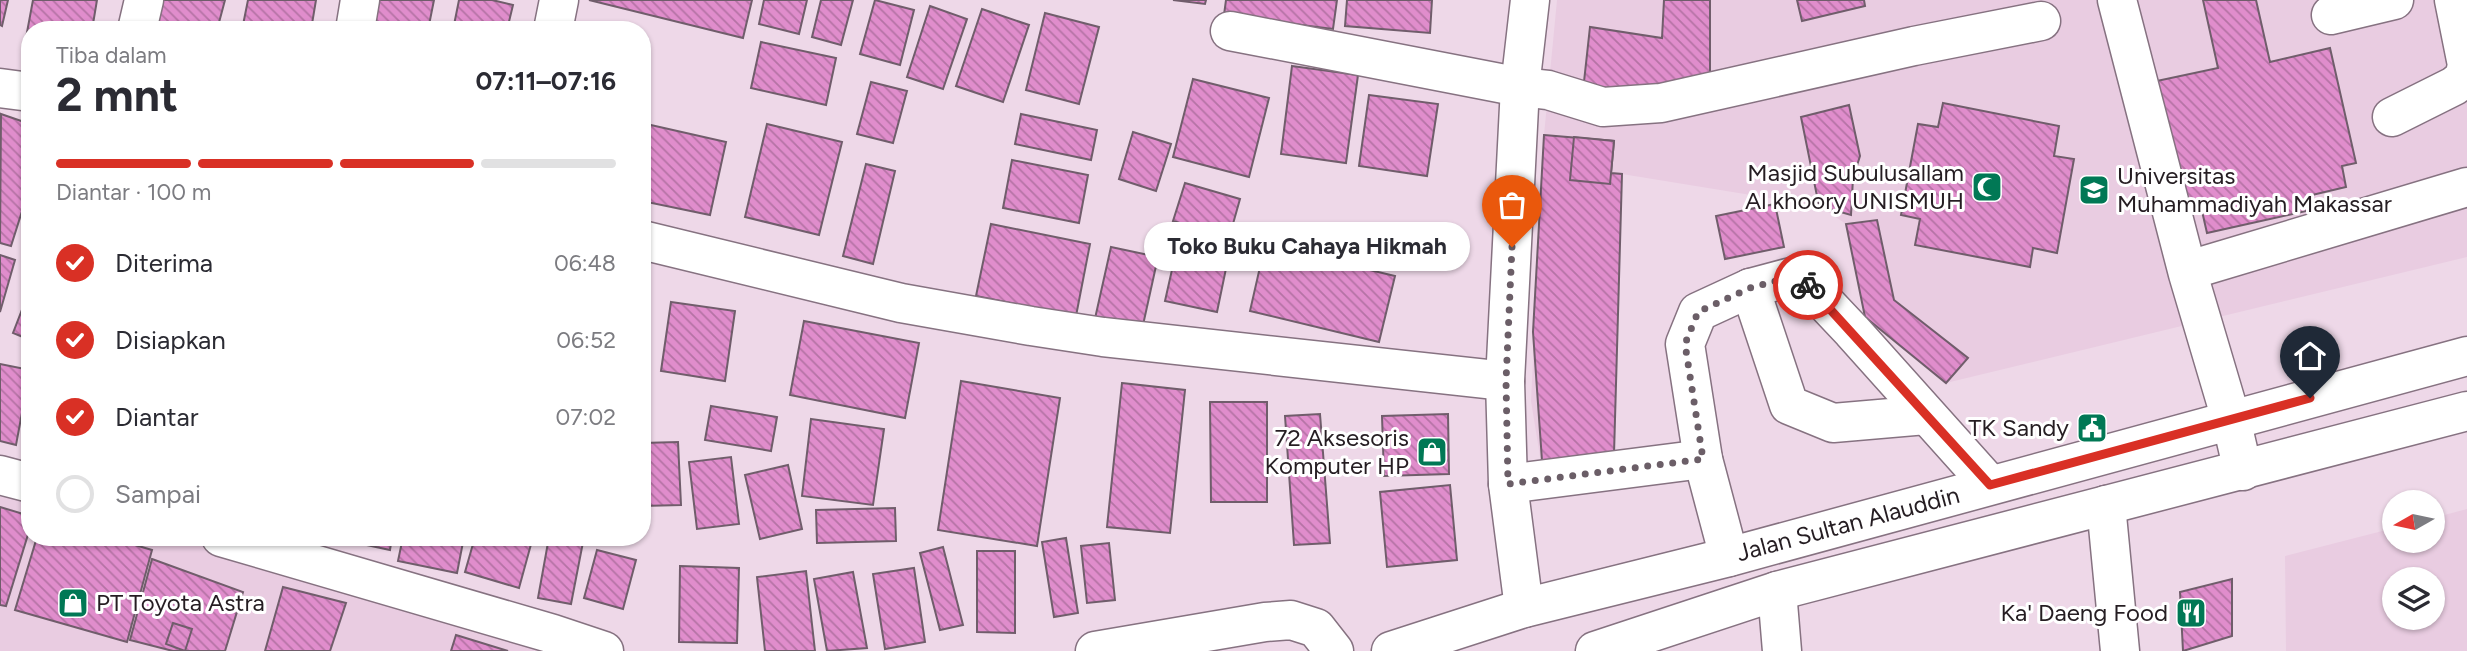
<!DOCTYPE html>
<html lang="id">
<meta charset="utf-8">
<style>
:root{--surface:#fff;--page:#f2f2f3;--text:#2b2b33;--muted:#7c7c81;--line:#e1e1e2;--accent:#d93025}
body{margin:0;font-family:Figtree,sans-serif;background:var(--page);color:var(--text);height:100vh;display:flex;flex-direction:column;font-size:26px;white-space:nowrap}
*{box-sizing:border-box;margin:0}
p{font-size:23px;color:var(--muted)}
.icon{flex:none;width:38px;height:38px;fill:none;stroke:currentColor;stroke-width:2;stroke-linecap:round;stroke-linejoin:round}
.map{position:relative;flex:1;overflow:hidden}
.sheet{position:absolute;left:21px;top:21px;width:630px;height:525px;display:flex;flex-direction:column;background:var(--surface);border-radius:28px;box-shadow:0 2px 5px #0004}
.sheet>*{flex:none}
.needle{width:46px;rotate:261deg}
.fabs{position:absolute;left:2382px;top:490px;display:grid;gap:14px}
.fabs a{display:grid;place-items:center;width:63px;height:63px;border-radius:50%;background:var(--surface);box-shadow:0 2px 5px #0004;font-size:35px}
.pin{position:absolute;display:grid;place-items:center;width:60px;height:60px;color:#fff;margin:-72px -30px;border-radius:50% 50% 50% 0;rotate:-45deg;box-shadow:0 0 7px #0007}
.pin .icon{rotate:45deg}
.courier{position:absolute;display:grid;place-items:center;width:70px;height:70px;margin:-35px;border:5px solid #d93025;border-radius:50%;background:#fff;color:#222;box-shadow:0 2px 9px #0007}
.bubble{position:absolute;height:49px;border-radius:24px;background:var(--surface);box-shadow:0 2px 5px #0004;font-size:23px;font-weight:700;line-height:49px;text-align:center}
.summary em{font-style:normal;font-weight:700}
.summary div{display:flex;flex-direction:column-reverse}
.summary{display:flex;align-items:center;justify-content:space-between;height:119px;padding:0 35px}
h1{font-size:46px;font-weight:700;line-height:52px}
.bar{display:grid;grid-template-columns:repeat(4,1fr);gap:10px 7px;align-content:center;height:84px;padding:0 35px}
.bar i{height:9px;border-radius:5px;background:var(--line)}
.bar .selected{background:var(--accent)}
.bar p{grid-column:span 4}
ol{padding:0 35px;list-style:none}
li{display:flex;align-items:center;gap:21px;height:77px}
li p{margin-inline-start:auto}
li .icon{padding:7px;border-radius:50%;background:var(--accent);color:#fff;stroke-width:4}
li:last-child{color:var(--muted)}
li i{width:38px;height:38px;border:4px solid var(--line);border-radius:50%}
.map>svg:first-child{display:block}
.built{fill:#e9cce1;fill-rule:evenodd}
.building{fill:url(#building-back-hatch);stroke:#705d6b;stroke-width:2}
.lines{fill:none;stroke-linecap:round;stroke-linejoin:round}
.minor-casing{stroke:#867281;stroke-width:41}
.major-casing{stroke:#867281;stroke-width:41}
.highway-casing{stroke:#867281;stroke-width:41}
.minor{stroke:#fff;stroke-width:38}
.major{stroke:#fff;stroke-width:38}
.highway{stroke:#fff;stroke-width:38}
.done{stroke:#6b5e67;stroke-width:7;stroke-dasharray:0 12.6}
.route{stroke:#d93025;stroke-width:9}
.labels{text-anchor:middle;stroke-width:6;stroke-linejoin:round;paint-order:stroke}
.poi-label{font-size:24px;fill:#251d22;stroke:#fff;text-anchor:end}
.street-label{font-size:24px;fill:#251d22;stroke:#fff}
</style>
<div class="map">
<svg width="2467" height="651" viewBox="0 0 2467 651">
<defs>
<pattern id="building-back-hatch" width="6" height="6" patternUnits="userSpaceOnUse" patternTransform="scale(1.75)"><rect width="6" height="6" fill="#e08dcc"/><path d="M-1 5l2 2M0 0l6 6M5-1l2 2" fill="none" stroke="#b573a5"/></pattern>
</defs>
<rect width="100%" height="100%" fill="#eed8e8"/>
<!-- built -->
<g class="built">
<polygon points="1557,0 2467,0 2467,257 1946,383 1846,224 1819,206 1622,174 1614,454 1543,475 1531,401 1544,135"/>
<polygon points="0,479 30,488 30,537 202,537 598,651 0,651"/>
<path d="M2467,509V651H2286L2285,556L2394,528V541H2432L2433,518ZM2394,579H2432V618H2394Z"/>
</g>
<!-- building -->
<g class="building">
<polygon points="0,0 8,0 2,26 0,25"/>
<polygon points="33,0 97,0 92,30 30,30 30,43 25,43"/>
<polygon points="152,0 225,0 217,30 143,30"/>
<polygon points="248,0 316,0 311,30 242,30"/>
<polygon points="377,0 434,0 428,30 371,30"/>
<polygon points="459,0 492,0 513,5 507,30 453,30"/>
<polygon points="589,0 752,0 743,38"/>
<polygon points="764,0 807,0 799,34 759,24"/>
<polygon points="821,0 853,0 841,45 812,37"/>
<polygon points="875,0 914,10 900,65 860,54"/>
<polygon points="1173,0 1206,0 1205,4"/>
<polygon points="1226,0 1337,0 1333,29 1224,15"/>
<polygon points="1347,0 1432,0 1430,33 1345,26"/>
<polygon points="1664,0 1710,0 1710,82 1583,91 1590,27 1662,38"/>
<polygon points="1797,0 1864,0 1865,6 1802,21"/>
<polygon points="2203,0 2256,0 2270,62 2330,48 2356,163 2342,166 2346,187 2312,195 2315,209 2207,233 2202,211 2182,216 2152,82 2218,68"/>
<polygon points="930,6 967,19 943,89 907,77"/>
<polygon points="982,9 1029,25 1003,102 956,86"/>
<polygon points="1045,13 1099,27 1079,104 1026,90"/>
<polygon points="761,42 836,58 826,105 751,88"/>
<polygon points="1292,66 1358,75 1346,163 1281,154"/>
<polygon points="1193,79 1269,98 1249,177 1173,157"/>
<polygon points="871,82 907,91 893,143 857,134"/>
<polygon points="1369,95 1438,104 1427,176 1359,166"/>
<polygon points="1943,103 2059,126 2054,156 2074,159 2057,253 2033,248 2030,267 1915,245 1920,219 1901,215 1918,124 1938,127"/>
<polygon points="1849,105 1860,156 1853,178 1851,215 1819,206 1801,117"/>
<polygon points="1,114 30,124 30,186 11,246 0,243"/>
<polygon points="1021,114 1097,130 1091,160 1015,144"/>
<polygon points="642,123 726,142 710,215 642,201"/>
<polygon points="767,124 842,142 819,235 745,217"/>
<polygon points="1133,132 1171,144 1156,191 1119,179"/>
<polygon points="1544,135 1614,141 1611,173 1622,174 1614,454 1543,475 1533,332"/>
<polygon points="1574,137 1614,141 1610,184 1570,180"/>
<polygon points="1012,160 1088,175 1079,223 1003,208"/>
<polygon points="866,164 895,171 873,264 843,256"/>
<polygon points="1185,183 1240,199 1229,238 1173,221"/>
<polygon points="1775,204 1784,247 1725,259 1716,216"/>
<polygon points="1877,220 1894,300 1968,358 1946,383 1865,317 1846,224"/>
<polygon points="991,224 1090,244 1076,316 976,296"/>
<polygon points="1178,243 1229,254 1217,312 1165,301"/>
<polygon points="1265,245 1395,276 1379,342 1250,311"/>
<polygon points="1111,247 1158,257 1141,334 1094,323"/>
<polygon points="0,255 15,260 0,312"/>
<polygon points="30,289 30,340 13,333"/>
<polygon points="671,302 735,311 725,381 661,371"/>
<polygon points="804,321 919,343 905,418 790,395"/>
<polygon points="0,364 30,370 16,445 0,441"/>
<polygon points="961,381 1060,398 1037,546 938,530"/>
<polygon points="1122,383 1185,390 1170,533 1107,527"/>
<polygon points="1210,402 1267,402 1267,502 1211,502"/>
<polygon points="711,406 777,417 771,451 705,440"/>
<polygon points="1320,414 1330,543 1294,545 1285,416"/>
<polygon points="1448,414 1449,474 1384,476 1382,416"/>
<polygon points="811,419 884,429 873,505 802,496"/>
<polygon points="678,442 681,505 642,506 642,443"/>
<polygon points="731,457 739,524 697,529 689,462"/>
<polygon points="788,465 802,529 760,539 745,475"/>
<polygon points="1450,485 1457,560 1387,567 1380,492"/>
<polygon points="0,507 30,516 30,528 6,606 0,605"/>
<polygon points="895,508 896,541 817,543 816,510"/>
<polygon points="37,537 108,537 152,550 127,642 15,610"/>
<polygon points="343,537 392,537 390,550 343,540"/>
<polygon points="403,537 464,537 457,573 398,561"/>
<polygon points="475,537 533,537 519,588 465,572"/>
<polygon points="549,537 584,537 571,604 538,598"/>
<polygon points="1066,538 1078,613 1054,617 1042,542"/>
<polygon points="1109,543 1115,600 1087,603 1081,546"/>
<polygon points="943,547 963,625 940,630 920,553"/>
<polygon points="597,550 636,560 623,609 584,598"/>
<polygon points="977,551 1015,551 1015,633 977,632"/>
<polygon points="152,559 243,592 225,651 173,651 130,640"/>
<polygon points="680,566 739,568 737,643 679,642"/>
<polygon points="914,568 925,642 885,649 873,574"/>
<polygon points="806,571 815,651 765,651 757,577"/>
<polygon points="853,572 867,648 827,651 814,579"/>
<polygon points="2232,579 2232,636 2183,651 2180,592"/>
<polygon points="283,587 346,603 330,651 265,651"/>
<polygon points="67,590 86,597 78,617 60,609"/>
<polygon points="173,623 192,629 185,651 166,644"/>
<polygon points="456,635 508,651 451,651"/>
</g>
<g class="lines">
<!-- minor casing -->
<g class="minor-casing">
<g id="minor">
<polyline points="2117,0 2188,274 2231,419 2243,471"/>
<polyline points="2331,15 2394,0"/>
<polyline points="137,30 144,0"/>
<polyline points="355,30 360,0"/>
<polyline points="553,30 559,0"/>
<polyline points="1230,31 1520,87 1548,90 1603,107 1661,103 1914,46 2041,21"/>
<polyline points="0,88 30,92"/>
<polyline points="2392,117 2454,86 2464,78 2467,65 2454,0"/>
<polyline points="642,240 901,303 1031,326 1103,337 1505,381"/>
<polyline points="2203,266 2467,187"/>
<polyline points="1750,288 1789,405 1833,423 1926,415"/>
<polyline points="0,475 30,483"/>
<polyline points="1508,484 1703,459"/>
<polyline points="2106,505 2120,651"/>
<polyline points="221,537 553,634 604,651"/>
<polyline points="1729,557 1703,459 1685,344 1698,312 1750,288 1799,275 1852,331 1990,485"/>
<polyline points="1777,591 1782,651"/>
<polyline points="1095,651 1265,622 1291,620 1316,628 1334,651"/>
</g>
</g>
<!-- major casing -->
<g class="major-casing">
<polyline id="major" points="1524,608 1508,484 1505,381 1520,87 1530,0"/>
</g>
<!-- highway casing -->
<g class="highway-casing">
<g id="highway">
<polyline points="1391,651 1524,608 1729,557 2467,356"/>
<polyline points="1595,651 1777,591 2467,411"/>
</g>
</g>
<!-- minor -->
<use href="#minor" class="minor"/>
<!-- major -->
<use href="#major" class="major"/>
<!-- highway -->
<use href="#highway" class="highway"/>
</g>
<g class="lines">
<!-- done -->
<polyline class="done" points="1512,247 1506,381 1508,484 1703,459 1685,344 1698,312 1750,288 1799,275 1808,285"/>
<!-- route -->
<polyline class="route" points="1808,285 1990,485 2310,398"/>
</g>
<!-- icons -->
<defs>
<g id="mosque-square" transform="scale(1.575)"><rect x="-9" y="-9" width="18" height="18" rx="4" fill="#017855" stroke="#fff"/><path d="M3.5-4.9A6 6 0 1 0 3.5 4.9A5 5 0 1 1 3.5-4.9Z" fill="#fff"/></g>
<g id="university-square" transform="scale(1.575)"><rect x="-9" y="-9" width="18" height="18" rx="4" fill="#017855" stroke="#fff"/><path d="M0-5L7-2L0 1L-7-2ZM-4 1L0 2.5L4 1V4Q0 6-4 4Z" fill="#fff"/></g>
<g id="civic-square" transform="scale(1.575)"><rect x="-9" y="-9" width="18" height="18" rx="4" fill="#017855" stroke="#fff"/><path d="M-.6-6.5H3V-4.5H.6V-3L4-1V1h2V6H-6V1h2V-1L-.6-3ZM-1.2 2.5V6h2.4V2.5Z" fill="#fff"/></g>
<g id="shop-square" transform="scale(1.575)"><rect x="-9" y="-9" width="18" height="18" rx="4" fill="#017855" stroke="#fff"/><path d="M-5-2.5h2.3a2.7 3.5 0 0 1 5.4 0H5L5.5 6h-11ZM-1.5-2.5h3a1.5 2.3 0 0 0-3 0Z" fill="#fff"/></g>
<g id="restaurant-square" transform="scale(1.575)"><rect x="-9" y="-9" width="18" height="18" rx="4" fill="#017855" stroke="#fff"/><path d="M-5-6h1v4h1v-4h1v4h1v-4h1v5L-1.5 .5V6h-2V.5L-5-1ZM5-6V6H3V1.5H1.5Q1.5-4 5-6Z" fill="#fff"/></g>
</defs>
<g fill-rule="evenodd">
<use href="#mosque-square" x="1987" y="187"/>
<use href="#university-square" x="2094" y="190"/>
<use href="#civic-square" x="2092" y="428"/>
<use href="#shop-square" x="1432" y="452"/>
<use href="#shop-square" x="73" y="603"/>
<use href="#restaurant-square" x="2191" y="613"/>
</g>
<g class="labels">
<!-- poi labels -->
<g class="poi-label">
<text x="1964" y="181">Masjid Subulusallam<tspan x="1964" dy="28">Al khoory UNISMUH</tspan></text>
<text x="2117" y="184" text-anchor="start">Universitas<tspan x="2117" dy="28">Muhammadiyah Makassar</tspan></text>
<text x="2069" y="436">TK Sandy</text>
<text x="1409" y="446">72 Aksesoris<tspan x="1409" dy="28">Komputer HP</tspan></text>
<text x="96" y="611" text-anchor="start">PT Toyota Astra</text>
<text x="2168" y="621">Ka' Daeng Food</text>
</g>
<!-- street labels -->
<g class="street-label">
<text transform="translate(1848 524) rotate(-15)" y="8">Jalan Sultan Alauddin</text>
</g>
</g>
</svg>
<div class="fabs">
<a><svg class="needle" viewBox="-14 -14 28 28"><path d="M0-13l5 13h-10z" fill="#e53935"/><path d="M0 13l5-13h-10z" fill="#7c7c81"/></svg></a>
<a><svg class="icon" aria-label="layers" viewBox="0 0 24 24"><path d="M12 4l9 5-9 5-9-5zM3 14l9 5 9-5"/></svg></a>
</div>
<div class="pin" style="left:1512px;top:247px;background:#ea580c"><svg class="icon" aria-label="bag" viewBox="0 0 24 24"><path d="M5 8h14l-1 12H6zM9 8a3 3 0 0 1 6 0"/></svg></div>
<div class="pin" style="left:2310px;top:398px;background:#1f2937"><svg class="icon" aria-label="home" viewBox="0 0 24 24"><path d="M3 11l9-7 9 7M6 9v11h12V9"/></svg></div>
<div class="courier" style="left:1808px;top:285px"><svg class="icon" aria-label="bike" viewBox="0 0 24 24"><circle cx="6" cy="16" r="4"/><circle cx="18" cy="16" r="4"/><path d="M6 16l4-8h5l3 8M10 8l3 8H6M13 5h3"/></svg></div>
<div class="bubble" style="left:1144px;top:222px;width:326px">Toko Buku Cahaya Hikmah</div>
<section class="sheet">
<div class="summary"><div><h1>2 mnt</h1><p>Tiba dalam</p></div><em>07:11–07:16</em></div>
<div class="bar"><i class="selected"></i><i class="selected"></i><i class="selected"></i><i></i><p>Diantar · 100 m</p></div>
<ol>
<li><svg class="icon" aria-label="check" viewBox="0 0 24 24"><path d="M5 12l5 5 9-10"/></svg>Diterima<p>06:48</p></li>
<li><svg class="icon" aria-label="check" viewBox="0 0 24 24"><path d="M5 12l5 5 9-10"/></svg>Disiapkan<p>06:52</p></li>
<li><svg class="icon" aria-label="check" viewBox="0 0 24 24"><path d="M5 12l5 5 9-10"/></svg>Diantar<p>07:02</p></li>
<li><i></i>Sampai</li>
</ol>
</section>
</div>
